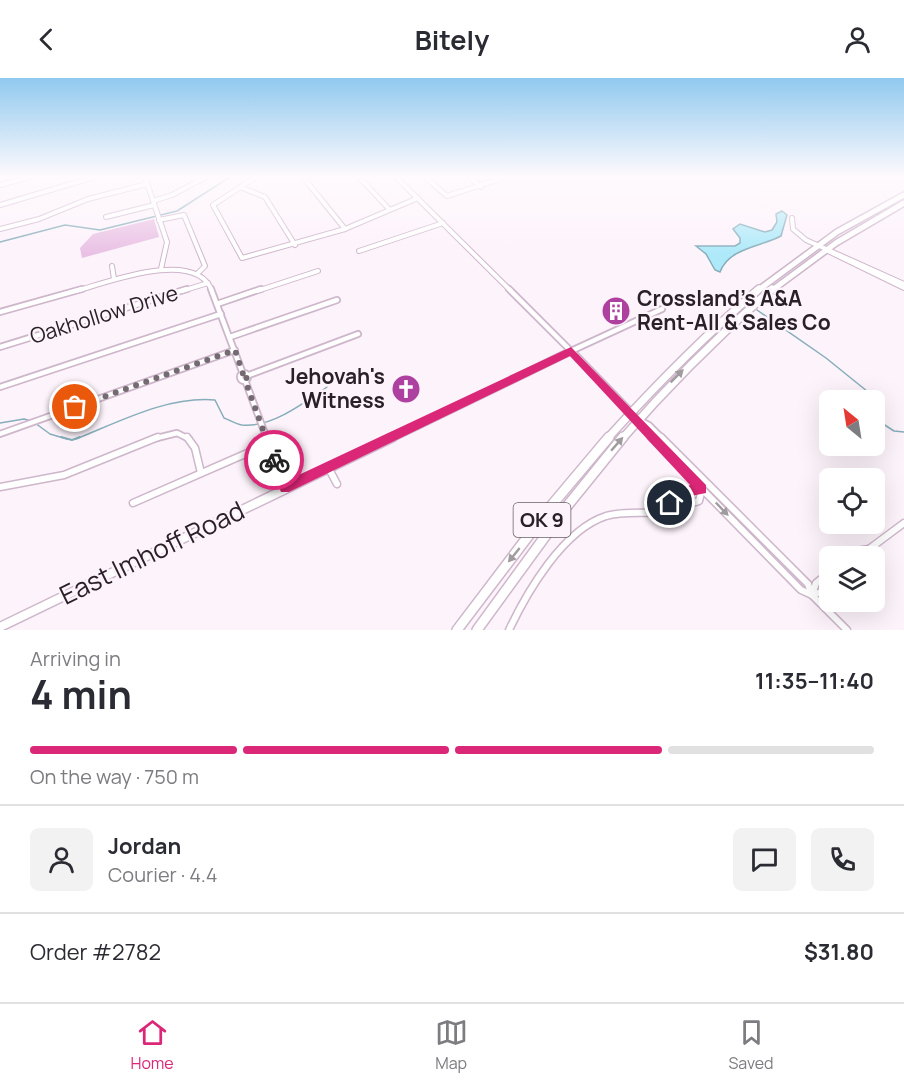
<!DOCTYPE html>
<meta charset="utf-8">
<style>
:root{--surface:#fff;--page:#f2f2f3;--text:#2b2b33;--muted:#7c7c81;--line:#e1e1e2;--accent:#db2777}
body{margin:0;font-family:Manrope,sans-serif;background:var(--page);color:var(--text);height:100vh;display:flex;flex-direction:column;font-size:22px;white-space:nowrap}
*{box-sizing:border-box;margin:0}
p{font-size:20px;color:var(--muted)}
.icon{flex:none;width:33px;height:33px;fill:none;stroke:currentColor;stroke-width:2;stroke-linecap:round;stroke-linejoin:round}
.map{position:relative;height:552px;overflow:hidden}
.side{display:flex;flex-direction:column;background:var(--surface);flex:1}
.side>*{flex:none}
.needle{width:39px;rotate:330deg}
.tools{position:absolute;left:819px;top:312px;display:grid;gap:12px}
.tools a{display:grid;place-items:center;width:66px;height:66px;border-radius:9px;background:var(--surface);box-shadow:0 6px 24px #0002;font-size:30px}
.pin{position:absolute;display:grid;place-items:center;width:51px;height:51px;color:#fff;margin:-26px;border:3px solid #fff;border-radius:50%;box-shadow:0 2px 6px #0007}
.courier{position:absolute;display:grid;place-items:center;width:60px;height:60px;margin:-30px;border:4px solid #db2777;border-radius:50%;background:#fff;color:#222;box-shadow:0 2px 8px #0007}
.headline em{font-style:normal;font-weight:700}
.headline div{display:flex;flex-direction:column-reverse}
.headline{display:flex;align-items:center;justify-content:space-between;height:102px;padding:0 30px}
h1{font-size:39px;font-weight:700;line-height:45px}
.bar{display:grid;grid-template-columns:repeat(4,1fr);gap:9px 6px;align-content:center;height:72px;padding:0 30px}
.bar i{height:8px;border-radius:4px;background:var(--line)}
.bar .current{background:var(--accent)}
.bar p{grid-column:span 4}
.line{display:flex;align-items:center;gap:15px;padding:0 30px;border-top:2px solid var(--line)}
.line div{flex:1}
.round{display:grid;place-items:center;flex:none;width:63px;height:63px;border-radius:9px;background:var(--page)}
header{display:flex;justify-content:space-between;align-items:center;height:78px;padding:0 30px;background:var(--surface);font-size:27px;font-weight:700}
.dock{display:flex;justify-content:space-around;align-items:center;height:84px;border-top:2px solid var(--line);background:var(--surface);font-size:16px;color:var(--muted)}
.dock a{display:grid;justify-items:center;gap:3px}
.dock .current{color:var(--accent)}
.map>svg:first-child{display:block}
.green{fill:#e9c1e4}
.water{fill:#aee9f9;stroke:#86adba;stroke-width:1.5}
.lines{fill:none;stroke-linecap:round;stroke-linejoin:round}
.stream-far1{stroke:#86adba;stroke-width:1.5}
.stream{stroke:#86adba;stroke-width:2}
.minor-far2-casing{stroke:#ceb6cb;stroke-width:6}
.minor-far1-casing{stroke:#ceb6cb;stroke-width:8}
.minor-casing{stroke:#ceb6cb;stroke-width:9}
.major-far1-casing{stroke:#ceb6cb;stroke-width:9}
.major-casing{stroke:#ceb6cb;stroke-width:11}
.highway-far2-casing{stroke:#ceb6cb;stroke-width:8}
.highway-far1-casing{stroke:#ceb6cb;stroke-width:10}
.highway-casing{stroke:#ceb6cb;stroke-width:12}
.minor-far2{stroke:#fff;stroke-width:4}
.minor-far1{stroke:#fff;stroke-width:4.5}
.minor{stroke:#fff;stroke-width:6}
.major-far1{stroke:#fff;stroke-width:6}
.major{stroke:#fff;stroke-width:8}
.highway-far2{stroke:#fff;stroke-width:5}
.highway-far1{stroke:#fff;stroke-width:7}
.highway{stroke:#fff;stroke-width:9}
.oneway{fill:#9f9b9e}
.route{fill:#db2777}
.done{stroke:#736a72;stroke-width:6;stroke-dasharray:0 10.8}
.labels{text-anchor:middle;stroke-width:5;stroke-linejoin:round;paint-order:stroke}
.shield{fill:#fdf3fb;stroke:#695f67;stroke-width:1.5}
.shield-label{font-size:20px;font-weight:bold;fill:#292028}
.poi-label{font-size:21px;font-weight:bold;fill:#292028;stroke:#fdf3fb;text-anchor:start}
.street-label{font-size:21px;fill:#292028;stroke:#fdf3fb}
.near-street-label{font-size:26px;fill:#292028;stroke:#fdf3fb}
</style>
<header><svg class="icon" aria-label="back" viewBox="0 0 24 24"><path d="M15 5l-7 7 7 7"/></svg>Bitely<svg class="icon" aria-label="person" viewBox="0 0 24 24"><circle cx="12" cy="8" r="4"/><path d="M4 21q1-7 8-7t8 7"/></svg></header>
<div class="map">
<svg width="904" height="552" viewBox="0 0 904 552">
<rect width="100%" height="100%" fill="#fdf3fb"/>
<!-- green -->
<polygon class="green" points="154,141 159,159 82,180 80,170 93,156"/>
<!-- water -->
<path class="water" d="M782,133L787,137L781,158C760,169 729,170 720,194L715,192L706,176L696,168H735L740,165V160L733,151L740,146L765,154L772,152L777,144L776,136Z"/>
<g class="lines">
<!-- stream-far1 -->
<g class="stream-far1">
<polyline points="0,164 65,147 100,152 177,133 230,99"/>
<polyline points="696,218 716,225"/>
<polyline points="722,226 738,216 741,218"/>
<polyline points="757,232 826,280 883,326 874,331"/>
<polyline points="874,340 894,353 904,354"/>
<polyline points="0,345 24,341 31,343"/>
<polyline points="35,345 50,356 67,361"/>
<path d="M76,361C119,344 167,318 215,322L224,340C230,342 235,346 242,347C271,350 304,325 327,309"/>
</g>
<!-- stream -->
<polyline class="stream" points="61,359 72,362 80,359"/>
<!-- minor-far2 casing -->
<g class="minor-far2-casing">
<g id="minor-far2">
<polyline points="145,99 167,164 161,191"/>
<polyline points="256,99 213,127 242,180 345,151 418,120"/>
<polyline points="303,99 345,151"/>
<polyline points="359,99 389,131"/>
<polyline points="396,99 511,213"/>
<polyline points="425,99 447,118 503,100"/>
<polyline points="470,99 481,109"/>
<polyline points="0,107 30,99"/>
<polyline points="240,109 265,119 295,167"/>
<polyline points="153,123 172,117 206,99"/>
<polyline points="0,127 94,99"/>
<polyline points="106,139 154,127"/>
<polyline points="792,140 793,151 806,162 904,206"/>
<polyline points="159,142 184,137 205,188 197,196"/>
<polyline points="0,151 39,141 88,121 147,106"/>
<polyline points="826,172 904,210"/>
<polyline points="359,173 443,145"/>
<polyline points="112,188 114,201"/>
<path d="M76,213C108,204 196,170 212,213"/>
<polyline points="182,213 208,205"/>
<polyline points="257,213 318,193"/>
</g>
</g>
<!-- minor-far1 casing -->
<g class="minor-far1-casing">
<g id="minor-far1">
<polyline points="211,211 243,296"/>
<polyline points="509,211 571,273 662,231"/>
<polyline points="217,226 261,211"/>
<polyline points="0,234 82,211"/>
<polyline points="230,259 337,222"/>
<polyline points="0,269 187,211"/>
<circle cx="244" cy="299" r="4"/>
<polyline points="249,297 358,256"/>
<polyline points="245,302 267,361"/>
<polyline points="0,309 221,236"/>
<polyline points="639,342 649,347 663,361"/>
<polyline points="639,343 652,361"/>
<polyline points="0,356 235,272"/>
<polyline points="153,361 177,355 189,361"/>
</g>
</g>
<!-- minor casing -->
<g class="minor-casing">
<g id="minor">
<polyline points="187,359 195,370 201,395"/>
<polyline points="266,359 285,410"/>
<polyline points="651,359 801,512 812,517"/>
<polyline points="661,359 808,506 812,517 847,552"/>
<polyline points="328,389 337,406"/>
<polyline points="0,409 64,397 158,359"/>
<polygon points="702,411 699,423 661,434 689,413"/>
<polyline points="133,425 268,366"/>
<polyline points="869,471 904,445"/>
<polyline points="848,478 856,473 869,471 865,478"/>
<polyline points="812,517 816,505 830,494"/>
<polyline points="812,517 830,511"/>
<path d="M509,552C527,514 563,452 606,438C623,433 643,436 661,434"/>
</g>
</g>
<!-- major-far1 casing -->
<g class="major-far1-casing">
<polyline id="major-far1" points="390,361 571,273 638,342"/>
</g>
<!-- major casing -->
<g class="major-casing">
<polyline id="major" points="0,549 393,359"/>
</g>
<!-- highway-far2 casing -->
<g class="highway-far2-casing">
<g id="highway-far2">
<polyline points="757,213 837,154 904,117"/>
<polyline points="771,213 836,165 904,125"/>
</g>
</g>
<!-- highway-far1 casing -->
<g class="highway-far1-casing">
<g id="highway-far1">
<path d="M607,361C655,308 704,258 759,211"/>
<path d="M622,361C669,307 718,258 772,211"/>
</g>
</g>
<!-- highway casing -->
<g class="highway-casing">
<g id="highway">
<polyline points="457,552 551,428 609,359"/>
<polyline points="477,552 568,427 623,359"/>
</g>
</g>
<!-- minor-far2 -->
<use href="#minor-far2" class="minor-far2"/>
<!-- minor-far1 -->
<use href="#minor-far1" class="minor-far1"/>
<!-- minor -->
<use href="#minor" class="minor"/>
<!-- major-far1 -->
<use href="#major-far1" class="major-far1"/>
<!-- major -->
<use href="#major" class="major"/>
<!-- highway-far2 -->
<use href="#highway-far2" class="highway-far2"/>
<!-- highway-far1 -->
<use href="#highway-far1" class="highway-far1"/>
<!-- highway -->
<use href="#highway" class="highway"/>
</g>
<!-- one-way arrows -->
<defs><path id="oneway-solid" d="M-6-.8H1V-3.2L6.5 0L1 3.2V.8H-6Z" transform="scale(1.5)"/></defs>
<g class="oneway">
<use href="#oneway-solid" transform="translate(677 298) rotate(-45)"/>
<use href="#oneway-solid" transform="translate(617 366) rotate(-49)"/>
<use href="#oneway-solid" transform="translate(722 431) rotate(46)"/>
<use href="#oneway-solid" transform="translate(514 477) rotate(129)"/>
</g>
<!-- sky -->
<linearGradient id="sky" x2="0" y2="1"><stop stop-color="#91c9ef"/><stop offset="0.56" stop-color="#fefafd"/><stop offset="1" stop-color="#fefafd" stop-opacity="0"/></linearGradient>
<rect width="904" height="176" fill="url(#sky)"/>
<!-- route -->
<polygon class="route" points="571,269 706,407 706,415 691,418 670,431 666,429 666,421 690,407 570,278 289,414 281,414 269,382 270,379 279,379 288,402"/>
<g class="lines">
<!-- done -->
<polyline class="done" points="75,329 235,272 243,296 249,297 245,302 274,382"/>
</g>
<!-- icons -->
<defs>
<g id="building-disc" transform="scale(1.5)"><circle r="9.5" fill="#ae41a0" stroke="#fdf3fb"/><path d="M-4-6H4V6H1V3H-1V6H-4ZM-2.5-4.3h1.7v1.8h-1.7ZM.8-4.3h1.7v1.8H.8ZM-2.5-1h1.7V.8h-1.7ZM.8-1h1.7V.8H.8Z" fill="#fff"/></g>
<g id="church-disc" transform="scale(1.5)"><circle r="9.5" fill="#ae41a0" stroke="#fdf3fb"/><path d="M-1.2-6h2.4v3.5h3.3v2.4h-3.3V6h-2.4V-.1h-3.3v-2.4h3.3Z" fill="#fff"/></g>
</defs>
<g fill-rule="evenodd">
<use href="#building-disc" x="616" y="233"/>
<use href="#church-disc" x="406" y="311"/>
</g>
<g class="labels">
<!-- shield labels -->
<rect class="shield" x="513.5" y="425" width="57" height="34" rx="4.5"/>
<g class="shield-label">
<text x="542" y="449">OK 9</text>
</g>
<!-- poi labels -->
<g class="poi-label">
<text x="637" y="228">Crossland's A&amp;A<tspan x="637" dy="24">Rent-All &amp; Sales Co</tspan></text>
<text x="385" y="306" text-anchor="end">Jehovah's<tspan x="385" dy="24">Witness</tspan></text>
</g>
<!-- street labels -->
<g class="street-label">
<text transform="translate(104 237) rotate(-17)" y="7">Oakhollow Drive</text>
</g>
<!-- near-street labels -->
<g class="near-street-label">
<text transform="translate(152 475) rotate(-26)" y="9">East Imhoff Road</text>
</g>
</g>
</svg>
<div class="tools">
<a><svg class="needle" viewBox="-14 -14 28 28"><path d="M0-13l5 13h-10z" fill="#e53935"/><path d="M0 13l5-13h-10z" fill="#7c7c81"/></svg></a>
<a><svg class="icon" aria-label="locate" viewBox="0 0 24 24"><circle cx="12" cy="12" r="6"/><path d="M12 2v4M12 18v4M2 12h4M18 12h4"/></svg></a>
<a><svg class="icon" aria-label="layers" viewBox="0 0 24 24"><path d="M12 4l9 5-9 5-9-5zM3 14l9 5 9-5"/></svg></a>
</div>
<div class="pin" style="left:75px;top:329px;background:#ea580c"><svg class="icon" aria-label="bag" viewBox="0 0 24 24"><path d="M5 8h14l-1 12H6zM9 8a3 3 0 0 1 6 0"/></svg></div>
<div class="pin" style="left:670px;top:425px;background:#1f2937"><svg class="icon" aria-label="home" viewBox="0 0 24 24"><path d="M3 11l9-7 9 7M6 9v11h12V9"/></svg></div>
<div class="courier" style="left:274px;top:382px"><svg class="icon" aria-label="bike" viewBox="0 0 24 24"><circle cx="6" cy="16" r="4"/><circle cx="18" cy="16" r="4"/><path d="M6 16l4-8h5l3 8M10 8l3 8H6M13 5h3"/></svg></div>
</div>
<section class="side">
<div class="headline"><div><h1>4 min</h1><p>Arriving in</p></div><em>11:35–11:40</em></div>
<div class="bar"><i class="current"></i><i class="current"></i><i class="current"></i><i></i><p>On the way · 750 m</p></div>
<div class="line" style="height:108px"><a class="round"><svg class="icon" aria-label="person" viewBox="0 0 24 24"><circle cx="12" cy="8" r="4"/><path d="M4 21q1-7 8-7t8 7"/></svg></a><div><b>Jordan</b><p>Courier · 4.4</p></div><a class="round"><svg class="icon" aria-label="chat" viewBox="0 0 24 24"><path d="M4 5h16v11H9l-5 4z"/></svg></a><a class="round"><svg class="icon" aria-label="phone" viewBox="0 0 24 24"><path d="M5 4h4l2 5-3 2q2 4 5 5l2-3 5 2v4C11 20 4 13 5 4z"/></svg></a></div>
<div class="line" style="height:78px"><div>Order #2782</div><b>$31.80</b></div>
</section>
<nav class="dock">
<a class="current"><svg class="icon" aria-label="home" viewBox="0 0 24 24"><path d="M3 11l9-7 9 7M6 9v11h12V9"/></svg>Home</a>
<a><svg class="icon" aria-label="map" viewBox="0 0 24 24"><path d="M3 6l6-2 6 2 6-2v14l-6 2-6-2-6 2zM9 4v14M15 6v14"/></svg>Map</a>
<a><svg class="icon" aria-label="saved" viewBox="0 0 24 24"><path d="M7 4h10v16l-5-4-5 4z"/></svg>Saved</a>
</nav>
